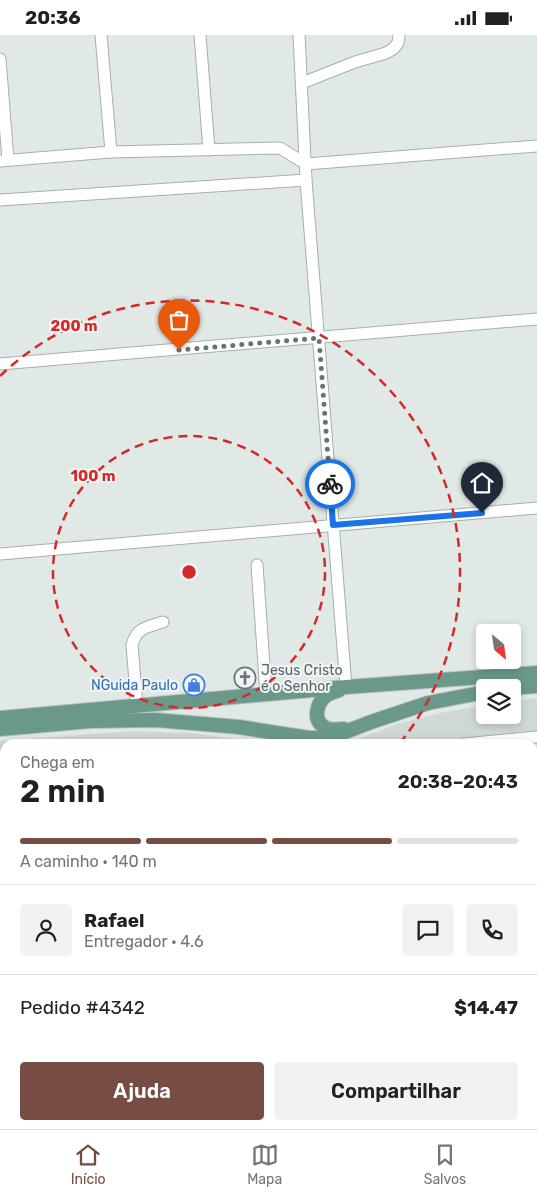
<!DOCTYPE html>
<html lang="pt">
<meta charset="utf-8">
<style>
:root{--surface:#fff;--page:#f2f2f2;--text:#202124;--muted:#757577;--line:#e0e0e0;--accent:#774c42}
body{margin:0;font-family:Rubik,sans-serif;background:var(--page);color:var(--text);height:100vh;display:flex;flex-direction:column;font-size:19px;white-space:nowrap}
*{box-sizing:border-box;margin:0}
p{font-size:16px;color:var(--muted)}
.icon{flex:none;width:28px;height:28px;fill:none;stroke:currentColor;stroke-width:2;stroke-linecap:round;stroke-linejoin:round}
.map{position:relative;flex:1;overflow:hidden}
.side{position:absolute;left:0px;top:704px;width:538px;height:391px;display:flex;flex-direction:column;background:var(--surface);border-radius:15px 15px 0 0;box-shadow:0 2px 8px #0003}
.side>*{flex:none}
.needle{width:32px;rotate:151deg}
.controls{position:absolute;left:476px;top:589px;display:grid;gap:10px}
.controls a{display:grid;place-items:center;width:45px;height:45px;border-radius:5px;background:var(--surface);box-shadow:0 2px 8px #0003;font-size:25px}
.pin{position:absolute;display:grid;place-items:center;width:42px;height:42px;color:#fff;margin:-51px -21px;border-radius:50% 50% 50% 0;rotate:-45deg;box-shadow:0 0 5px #0007}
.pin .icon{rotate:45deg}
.courier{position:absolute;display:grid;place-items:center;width:50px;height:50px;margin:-25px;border:4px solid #1a73e8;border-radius:50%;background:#fff;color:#222;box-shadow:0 1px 6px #0007}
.head em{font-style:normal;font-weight:600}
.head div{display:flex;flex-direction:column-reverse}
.head{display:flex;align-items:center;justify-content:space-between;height:85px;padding:0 20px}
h1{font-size:32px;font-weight:600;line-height:38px}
.bar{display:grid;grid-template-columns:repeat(4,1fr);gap:8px 5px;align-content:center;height:60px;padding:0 20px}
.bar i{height:6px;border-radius:4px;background:var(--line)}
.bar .active{background:var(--accent)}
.bar p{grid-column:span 4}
.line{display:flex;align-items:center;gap:12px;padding:0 20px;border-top:1px solid var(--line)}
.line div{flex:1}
.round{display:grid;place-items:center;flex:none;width:52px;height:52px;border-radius:5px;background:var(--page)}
.primary-button{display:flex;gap:10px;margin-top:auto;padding:10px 20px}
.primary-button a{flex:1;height:58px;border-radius:5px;background:var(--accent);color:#fff;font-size:20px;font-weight:600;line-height:58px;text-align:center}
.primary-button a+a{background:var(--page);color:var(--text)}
.status{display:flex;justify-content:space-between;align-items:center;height:35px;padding:0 25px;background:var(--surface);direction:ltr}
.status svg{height:14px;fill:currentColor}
.menu{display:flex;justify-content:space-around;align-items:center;height:70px;border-top:1px solid var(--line);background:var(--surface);font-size:14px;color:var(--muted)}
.menu a{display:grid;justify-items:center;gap:2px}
.menu .active{color:var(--accent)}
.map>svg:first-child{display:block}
.built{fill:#cfd9d4}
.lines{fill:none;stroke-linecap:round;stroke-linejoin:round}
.minor-casing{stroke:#a4b0ab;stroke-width:13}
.major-casing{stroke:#bdc3c1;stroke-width:16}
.minor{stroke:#fff;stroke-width:11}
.major{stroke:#6a998c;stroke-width:14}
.done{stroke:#657570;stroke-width:5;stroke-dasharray:0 9}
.route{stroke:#1a73e8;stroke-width:6}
.ring{fill:none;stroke:#d62828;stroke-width:2.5;stroke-dasharray:9 6}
.labels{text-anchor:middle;stroke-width:4;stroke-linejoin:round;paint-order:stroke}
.worship-label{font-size:14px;fill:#5b616d;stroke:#f0f6f3;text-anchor:start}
.shop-label{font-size:14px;fill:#366cbe;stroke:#f0f6f3;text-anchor:end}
.centre{fill:#d62828;stroke:#f0f6f3;stroke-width:2.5}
.ring-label{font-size:15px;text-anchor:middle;font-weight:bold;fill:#d62828;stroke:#f0f6f3;stroke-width:4;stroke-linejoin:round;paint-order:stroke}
</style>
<div class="status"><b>20:36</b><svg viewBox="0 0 49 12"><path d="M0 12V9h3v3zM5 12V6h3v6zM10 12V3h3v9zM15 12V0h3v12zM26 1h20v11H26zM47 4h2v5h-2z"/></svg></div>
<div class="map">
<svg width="537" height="1094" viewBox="0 0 537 1094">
<rect width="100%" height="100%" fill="#e0e9e5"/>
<!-- built -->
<g class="built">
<polygon points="537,663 537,696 411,709 344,709 397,689 441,678 485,670 485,680 512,680 513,666"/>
<polygon points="130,696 192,698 268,709 5,709 5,744 0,744 0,706"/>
</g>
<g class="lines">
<!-- minor casing -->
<g class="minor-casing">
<g id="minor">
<polyline points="101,0 111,117"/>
<polyline points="200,0 209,115"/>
<polyline points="299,0 306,145 346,652"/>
<polyline points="0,24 8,125"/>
<polyline points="302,48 355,27 386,18 393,14 398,8 399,0"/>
<polyline points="0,126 111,117 280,113 306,129 537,111"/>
<polyline points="0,165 306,145"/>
<polyline points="0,329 537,284"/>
<polyline points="0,519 537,473"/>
<polyline points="257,530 266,659"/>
<path d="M137,671L132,610C137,592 147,592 163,587"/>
<polyline points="464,709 537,702"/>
<polyline points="0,748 5,748"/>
<polyline points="532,797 537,796"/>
<polyline points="0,845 5,845"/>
<polyline points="532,897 537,898"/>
<polyline points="532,941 537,940"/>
<polyline points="0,944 5,944"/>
<polyline points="0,986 5,986"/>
<polyline points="532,1034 537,1034"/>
<polyline points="0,1083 5,1083"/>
<polyline points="524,1090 524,1094"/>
<polyline points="98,1094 100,1090"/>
<polyline points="308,1094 311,1090"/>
</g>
</g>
<!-- major casing -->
<g class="major-casing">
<g id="major">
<polyline points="512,653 537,651"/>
<path d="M339,655C335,657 330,658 327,660C317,667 312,684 324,692C330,696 338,694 344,694"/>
<polyline points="0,683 346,652 537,638"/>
<polyline points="0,694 91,686 156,685 239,692 309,703 325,703 340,699 371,687 428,668 485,657"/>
</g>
</g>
<!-- minor -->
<use href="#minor" class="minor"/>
<!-- major -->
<use href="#major" class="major"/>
</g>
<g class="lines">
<!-- done -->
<polyline class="done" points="179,315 319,303 330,449"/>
<!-- route -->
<polyline class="route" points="330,449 333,490 482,478"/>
</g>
<!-- distance rings -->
<g class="ring">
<circle cx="189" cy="537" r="136"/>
<path d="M0 341A272 272 0 0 1 400 708"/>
</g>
<!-- icons -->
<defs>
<g id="church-ring" transform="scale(1.125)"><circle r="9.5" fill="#f0f6f3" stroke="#6b7280" stroke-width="1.5"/><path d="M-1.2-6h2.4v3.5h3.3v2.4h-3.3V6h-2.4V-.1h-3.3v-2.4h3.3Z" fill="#6b7280"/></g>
<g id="shop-ring" transform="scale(1.125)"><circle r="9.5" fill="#f0f6f3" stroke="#3f7fe0" stroke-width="1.5"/><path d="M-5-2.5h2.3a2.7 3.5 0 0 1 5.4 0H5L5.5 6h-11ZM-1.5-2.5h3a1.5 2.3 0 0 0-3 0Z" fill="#3f7fe0"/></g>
</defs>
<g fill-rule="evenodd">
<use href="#church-ring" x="245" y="643"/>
<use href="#shop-ring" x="194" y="650"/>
</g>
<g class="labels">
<!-- worship labels -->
<g class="worship-label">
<text x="261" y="640">Jesus Cristo<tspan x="261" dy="16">é o Senhor</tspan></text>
</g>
<!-- shop labels -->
<g class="shop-label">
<text x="178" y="655">NGuida Paulo</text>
</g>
</g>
<circle cx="189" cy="537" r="8" class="centre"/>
<g class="ring-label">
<text x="74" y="296">200 m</text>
<text x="93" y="446">100 m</text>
</g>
</svg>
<div class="controls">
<a><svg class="needle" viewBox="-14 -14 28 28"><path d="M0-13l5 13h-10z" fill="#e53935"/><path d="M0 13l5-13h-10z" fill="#757577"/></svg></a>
<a><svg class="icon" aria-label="layers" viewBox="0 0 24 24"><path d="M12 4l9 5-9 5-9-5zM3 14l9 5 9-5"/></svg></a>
</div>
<div class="pin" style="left:179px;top:315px;background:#ea580c"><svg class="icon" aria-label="bag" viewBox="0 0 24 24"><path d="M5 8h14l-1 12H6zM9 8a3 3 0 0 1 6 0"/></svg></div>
<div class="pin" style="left:482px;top:478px;background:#1f2937"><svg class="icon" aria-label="home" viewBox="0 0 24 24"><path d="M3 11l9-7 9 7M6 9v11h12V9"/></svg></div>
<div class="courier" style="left:330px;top:449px"><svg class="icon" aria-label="bike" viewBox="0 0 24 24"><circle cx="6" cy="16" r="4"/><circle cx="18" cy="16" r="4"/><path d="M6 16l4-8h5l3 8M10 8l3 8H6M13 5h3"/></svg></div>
<section class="side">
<div class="head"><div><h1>2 min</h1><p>Chega em</p></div><em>20:38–20:43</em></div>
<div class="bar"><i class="active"></i><i class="active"></i><i class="active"></i><i></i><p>A caminho · 140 m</p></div>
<div class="line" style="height:90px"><a class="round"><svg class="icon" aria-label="person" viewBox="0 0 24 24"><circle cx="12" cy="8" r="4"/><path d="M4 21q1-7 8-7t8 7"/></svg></a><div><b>Rafael</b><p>Entregador · 4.6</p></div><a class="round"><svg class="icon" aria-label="chat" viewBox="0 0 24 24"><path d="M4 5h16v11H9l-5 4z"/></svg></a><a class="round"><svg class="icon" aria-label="phone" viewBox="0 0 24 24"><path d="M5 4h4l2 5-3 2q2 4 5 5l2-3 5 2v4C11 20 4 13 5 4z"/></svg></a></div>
<div class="line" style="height:65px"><div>Pedido #4342</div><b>$14.47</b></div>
<div class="primary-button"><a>Ajuda</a><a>Compartilhar</a></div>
</section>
</div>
<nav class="menu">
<a class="active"><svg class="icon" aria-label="home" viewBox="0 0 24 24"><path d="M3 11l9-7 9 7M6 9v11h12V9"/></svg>Início</a>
<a><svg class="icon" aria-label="map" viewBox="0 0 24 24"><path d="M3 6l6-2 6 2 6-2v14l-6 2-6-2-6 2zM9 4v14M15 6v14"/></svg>Mapa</a>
<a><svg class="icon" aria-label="saved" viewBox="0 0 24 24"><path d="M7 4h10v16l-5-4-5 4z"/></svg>Salvos</a>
</nav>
